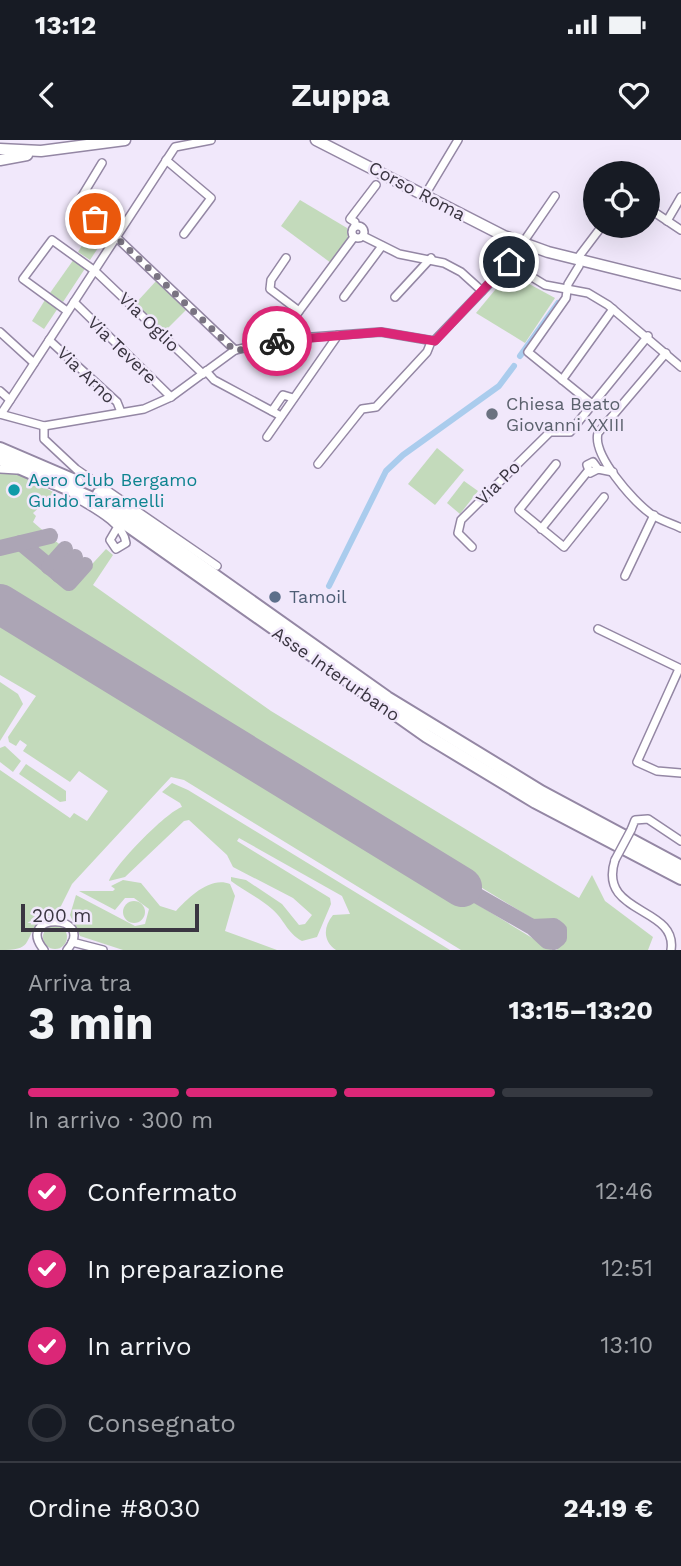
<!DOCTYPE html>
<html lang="it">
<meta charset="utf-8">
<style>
:root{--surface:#171b24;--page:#20242c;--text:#f1f3f6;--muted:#9ea1a6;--line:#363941;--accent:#db2777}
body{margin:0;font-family:"Work Sans",sans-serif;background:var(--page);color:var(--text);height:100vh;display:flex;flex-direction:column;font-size:26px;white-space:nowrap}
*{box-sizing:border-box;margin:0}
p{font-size:23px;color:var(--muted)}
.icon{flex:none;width:38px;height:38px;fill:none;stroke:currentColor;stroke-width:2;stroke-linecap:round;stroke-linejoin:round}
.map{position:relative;height:810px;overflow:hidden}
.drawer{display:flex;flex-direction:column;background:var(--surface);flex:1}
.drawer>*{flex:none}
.controls{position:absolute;left:583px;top:21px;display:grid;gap:14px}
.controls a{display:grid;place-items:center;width:77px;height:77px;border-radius:50%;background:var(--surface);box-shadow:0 7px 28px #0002;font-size:35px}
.scale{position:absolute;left:21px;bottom:18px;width:178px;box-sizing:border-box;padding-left:7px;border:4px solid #3a3541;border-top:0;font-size:19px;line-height:24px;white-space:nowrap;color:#3a3541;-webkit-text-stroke:5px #f1e8fb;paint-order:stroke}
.pin{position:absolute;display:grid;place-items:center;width:60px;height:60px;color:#fff;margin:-30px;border:4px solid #fff;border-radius:50%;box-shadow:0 2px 7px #0007}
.courier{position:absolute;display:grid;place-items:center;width:70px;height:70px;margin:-35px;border:5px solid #db2777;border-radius:50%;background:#fff;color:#222;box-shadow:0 2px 9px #0007}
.summary em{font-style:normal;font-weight:700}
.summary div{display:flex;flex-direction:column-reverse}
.summary{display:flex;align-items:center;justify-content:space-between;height:119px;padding:0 28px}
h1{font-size:46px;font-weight:700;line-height:52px}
.bar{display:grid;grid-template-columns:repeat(4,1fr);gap:10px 7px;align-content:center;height:84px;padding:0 28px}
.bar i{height:9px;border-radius:5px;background:var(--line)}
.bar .active{background:var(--accent)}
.bar p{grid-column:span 4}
.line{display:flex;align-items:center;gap:18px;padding:0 28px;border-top:2px solid var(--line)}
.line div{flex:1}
ol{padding:0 28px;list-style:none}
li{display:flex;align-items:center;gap:21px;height:77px}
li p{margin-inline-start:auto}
li .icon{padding:7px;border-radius:50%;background:var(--accent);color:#fff;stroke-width:4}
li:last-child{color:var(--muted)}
li i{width:38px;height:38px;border:4px solid var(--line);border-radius:50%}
.status{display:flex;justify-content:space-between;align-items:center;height:49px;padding:0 35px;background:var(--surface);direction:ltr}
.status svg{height:19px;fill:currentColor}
header{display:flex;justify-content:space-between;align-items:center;height:91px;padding:0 28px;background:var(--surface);font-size:32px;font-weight:700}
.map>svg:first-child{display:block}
.green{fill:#c3dabb}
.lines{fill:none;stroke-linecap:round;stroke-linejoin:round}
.canal{stroke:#aacced;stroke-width:6}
.taxiway{stroke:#aca5b5;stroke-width:16}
.runway{stroke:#aca5b5;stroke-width:40}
.street-casing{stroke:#9487a4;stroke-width:10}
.secondary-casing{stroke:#9487a4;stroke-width:13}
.highway-casing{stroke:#9487a4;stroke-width:16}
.street{stroke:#fff;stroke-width:7}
.secondary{stroke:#fff;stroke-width:10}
.highway{stroke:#fff;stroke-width:12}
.street-bridge-casing{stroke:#9487a4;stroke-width:10;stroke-linecap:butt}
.street-bridge{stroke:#fff;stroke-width:7}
.done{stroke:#7a7482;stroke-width:7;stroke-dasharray:0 12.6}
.route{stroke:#db2777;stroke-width:9}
.worship-dot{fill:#6b7280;stroke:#f1e8fb;stroke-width:2.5}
.culture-dot{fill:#0f9aa8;stroke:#f1e8fb;stroke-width:2.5}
.service-dot{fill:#5c6f8a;stroke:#f1e8fb;stroke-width:2.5}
.labels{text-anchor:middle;stroke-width:5;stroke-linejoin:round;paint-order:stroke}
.street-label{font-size:18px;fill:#3a3541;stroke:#f1e8fb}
.worship-label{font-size:18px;fill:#5b616d;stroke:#f1e8fb;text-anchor:start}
.culture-label{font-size:18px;fill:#0d838f;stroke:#f1e8fb;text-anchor:start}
.service-label{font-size:18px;fill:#4e5e75;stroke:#f1e8fb;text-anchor:start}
</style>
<div class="status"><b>13:12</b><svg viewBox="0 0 49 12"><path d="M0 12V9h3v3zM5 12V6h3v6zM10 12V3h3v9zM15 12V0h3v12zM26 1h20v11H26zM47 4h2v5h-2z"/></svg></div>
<header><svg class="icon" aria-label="back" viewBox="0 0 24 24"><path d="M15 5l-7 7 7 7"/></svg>Zuppa<svg class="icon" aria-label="heart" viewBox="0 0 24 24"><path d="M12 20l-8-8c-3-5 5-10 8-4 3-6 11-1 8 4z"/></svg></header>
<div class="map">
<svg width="681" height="810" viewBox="0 0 681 810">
<rect width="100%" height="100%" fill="#f1e8fb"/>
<!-- green -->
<g class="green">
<polygon points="300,60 347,88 348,99 331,123 281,86"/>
<polygon points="91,91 104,99 90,120 78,112"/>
<polygon points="74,119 86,127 63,162 50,153"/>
<polygon points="509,133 555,158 525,203 476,173"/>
<polygon points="157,140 187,169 164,192 135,164"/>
<polygon points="45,160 58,168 44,189 32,181"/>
<polygon points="437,308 464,330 435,365 408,344"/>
<polygon points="0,333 19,334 55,353 33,373 36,376 33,382 47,394 0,405"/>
<polygon points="464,341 478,351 460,374 447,363"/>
<polygon points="53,399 63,407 53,420 46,421 28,405"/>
<polygon points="20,407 70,448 106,409 113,415 93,445 271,571 579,758 592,735 605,761 653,797 648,810 557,810 565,787 558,779 538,782 0,454 0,412"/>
<path d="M0,473L552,810H461L184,640L171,637L72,744L58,772L39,780C23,803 33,810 0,810V630L70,678L74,673L87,681L108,651L79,631L70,642L23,611L27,605L20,600L16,606L9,602L8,597L36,556L0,535Z"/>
<polygon points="0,542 18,554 23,564 0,601"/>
<polygon points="5,606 21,621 13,632 0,622 0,608"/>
<polygon points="26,624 66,651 66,661 60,662 19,634"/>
<path d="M172,643L188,650L450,810H336C323,801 323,787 333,775L350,774L342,756L239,698L237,701L330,758L331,764L317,797L302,801C287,793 284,779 272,769C260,758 244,751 231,741V737L246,740L282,764L299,785L305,784L312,775L293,758L233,727L227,715L189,680L184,681L125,737L109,741C114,726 166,672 182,667L180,663L162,652Z"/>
<path d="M123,740L141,743L160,766L176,771C188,758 210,736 230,744L235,756L225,791L277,810H123L80,796L70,775L76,755L135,786L145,784L149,769L134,758H125L115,770L79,751H113L115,749L111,746Z"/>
<circle cx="134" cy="772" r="11"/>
<circle cx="55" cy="797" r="12"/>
</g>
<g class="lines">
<!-- canal -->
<g class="canal">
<polyline points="520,216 558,163"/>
<polyline points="329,446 386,331 403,315 499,246 514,226"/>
</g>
<!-- taxiway -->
<g class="taxiway">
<polyline points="21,403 69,443 85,425"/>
<polyline points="0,408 50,396"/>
<polyline points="49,427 65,409"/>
<polyline points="59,435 75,417"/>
<polyline points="462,747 532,787 547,801 554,802 559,798 559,790 554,786 532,787"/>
</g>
<!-- runway -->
<polyline class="runway" points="0,464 462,747"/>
<!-- street casing -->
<g class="street-casing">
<g id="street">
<polyline points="166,20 211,58 184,94"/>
<polyline points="102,23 76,66 118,94"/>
<polyline points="425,55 458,0"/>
<polyline points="648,68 681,90"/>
<polyline points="667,81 681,57"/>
<circle cx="358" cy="92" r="6"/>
<polyline points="355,86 355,82 350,79 376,45"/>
<polyline points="363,96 399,114 444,123 461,132 482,151"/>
<polyline points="116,97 235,210"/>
<polyline points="286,118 271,140 270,149 299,171"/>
<polyline points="577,119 602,86"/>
<polyline points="509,123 545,145 588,153 608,165 681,227"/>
<polyline points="579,126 568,144 566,158 528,212 592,264"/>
<polyline points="344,157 382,106"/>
<polyline points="395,157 431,118"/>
<polyline points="74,162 171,257"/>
<polyline points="67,171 23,139 52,100 95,131 203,234"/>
<polyline points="0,192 34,223"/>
<polyline points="285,199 285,190 354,97"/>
<polyline points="49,200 117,262 121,272"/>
<path d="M666,213L598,293C592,315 633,361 651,374C659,380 671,383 681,388"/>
<polyline points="206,231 214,240 281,276"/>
<polyline points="562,240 613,169"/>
<polyline points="0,251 10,260"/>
<polyline points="272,271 283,255 293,258"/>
<polyline points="0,274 44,286 144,269 171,257 235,210 285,199 381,192 434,201 509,123 555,56"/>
<polyline points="1,274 175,7 211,0"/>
<polyline points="44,286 44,299 76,329 217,426"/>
<polyline points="267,297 338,195"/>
<polyline points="318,324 362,269 376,267 427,212 431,202"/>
<polyline points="556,324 519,370 564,407 604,357"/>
<polyline points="0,329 17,330"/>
<polyline points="598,329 590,333 587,325 593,322 598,329 613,332"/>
<path d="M75,357C91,367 124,383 126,403L116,409L110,400L117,388"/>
<polyline points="541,389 588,331"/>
<polyline points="472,407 458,393 461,380 550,292 570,292 648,196"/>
<polyline points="625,436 654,375"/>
<polyline points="598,489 681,529"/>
<polyline points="679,529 637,622 657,631 681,633"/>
<polyline points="631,690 635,680 648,679 681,701"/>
<path d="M615,720C597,775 678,766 671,810"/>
<polyline points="72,802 103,810"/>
<path d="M44,810C13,772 98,773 67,810"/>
</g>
</g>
<!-- secondary casing -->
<g class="secondary-casing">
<g id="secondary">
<polyline points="316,0 504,96 548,112 681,145"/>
<polyline points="0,9 41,11 125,0"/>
<polyline points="0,20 27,15"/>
</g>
</g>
<!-- highway casing -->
<g class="highway-casing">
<g id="highway">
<polyline points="0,309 77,342"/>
<polyline points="0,319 88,357 427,596 536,662 681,738"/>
<polyline points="99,354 387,558 541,652 681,727"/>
</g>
</g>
<!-- street -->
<use href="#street" class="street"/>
<!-- secondary -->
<use href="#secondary" class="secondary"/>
<!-- highway -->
<use href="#highway" class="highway"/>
<!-- street-bridge casing -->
<g class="street-bridge-casing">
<polyline id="street-bridge" points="615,720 631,690"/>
</g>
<!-- street-bridge -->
<use href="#street-bridge" class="street-bridge"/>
</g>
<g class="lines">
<!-- done -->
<polyline class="done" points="95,79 118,94 116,97 235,211 277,201"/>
<!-- route -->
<polyline class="route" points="277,201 381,192 435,201 509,122"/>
</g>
<!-- markers -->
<circle class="worship-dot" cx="492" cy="274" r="7"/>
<circle class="culture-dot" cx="14" cy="350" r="7"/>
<circle class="service-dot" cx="275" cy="457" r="7"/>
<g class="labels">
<!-- street labels -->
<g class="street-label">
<text transform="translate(417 51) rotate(28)" y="6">Corso Roma</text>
<text transform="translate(149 182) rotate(44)" y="6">Via Oglio</text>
<text transform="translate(122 210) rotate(44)" y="6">Via Tevere</text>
<text transform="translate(86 235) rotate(44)" y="6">Via Arno</text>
<text transform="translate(498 343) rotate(-45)" y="6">Via Po</text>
<text transform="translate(336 534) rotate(35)" y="6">Asse Interurbano</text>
</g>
<!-- worship labels -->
<g class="worship-label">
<text x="506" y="270">Chiesa Beato<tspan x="506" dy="21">Giovanni XXIII</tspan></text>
</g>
<!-- culture labels -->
<g class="culture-label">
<text x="28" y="346">Aero Club Bergamo<tspan x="28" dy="21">Guido Taramelli</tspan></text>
</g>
<!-- service labels -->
<g class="service-label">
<text x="289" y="463">Tamoil</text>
</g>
</g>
</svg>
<div class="controls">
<a><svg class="icon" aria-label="locate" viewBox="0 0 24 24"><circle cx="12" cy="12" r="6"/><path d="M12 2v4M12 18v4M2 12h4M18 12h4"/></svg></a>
</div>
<div class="scale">200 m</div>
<div class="pin" style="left:95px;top:79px;background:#ea580c"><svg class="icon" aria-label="bag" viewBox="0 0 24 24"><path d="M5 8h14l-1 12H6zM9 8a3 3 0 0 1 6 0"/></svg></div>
<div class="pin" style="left:509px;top:122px;background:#1f2937"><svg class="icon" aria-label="home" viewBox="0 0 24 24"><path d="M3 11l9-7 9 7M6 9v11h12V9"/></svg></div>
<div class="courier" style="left:277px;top:201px"><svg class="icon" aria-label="bike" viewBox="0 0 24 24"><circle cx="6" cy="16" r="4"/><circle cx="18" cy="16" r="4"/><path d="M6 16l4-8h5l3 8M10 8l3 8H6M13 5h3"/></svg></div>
</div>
<section class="drawer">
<div class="summary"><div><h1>3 min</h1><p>Arriva tra</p></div><em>13:15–13:20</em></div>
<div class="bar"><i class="active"></i><i class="active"></i><i class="active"></i><i></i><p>In arrivo · 300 m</p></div>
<ol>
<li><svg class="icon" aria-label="check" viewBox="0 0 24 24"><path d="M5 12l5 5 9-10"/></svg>Confermato<p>12:46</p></li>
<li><svg class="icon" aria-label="check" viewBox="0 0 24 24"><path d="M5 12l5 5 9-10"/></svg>In preparazione<p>12:51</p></li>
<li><svg class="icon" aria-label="check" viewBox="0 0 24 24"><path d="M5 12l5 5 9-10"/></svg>In arrivo<p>13:10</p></li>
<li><i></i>Consegnato</li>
</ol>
<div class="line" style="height:91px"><div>Ordine #8030</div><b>24.19 €</b></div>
</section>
